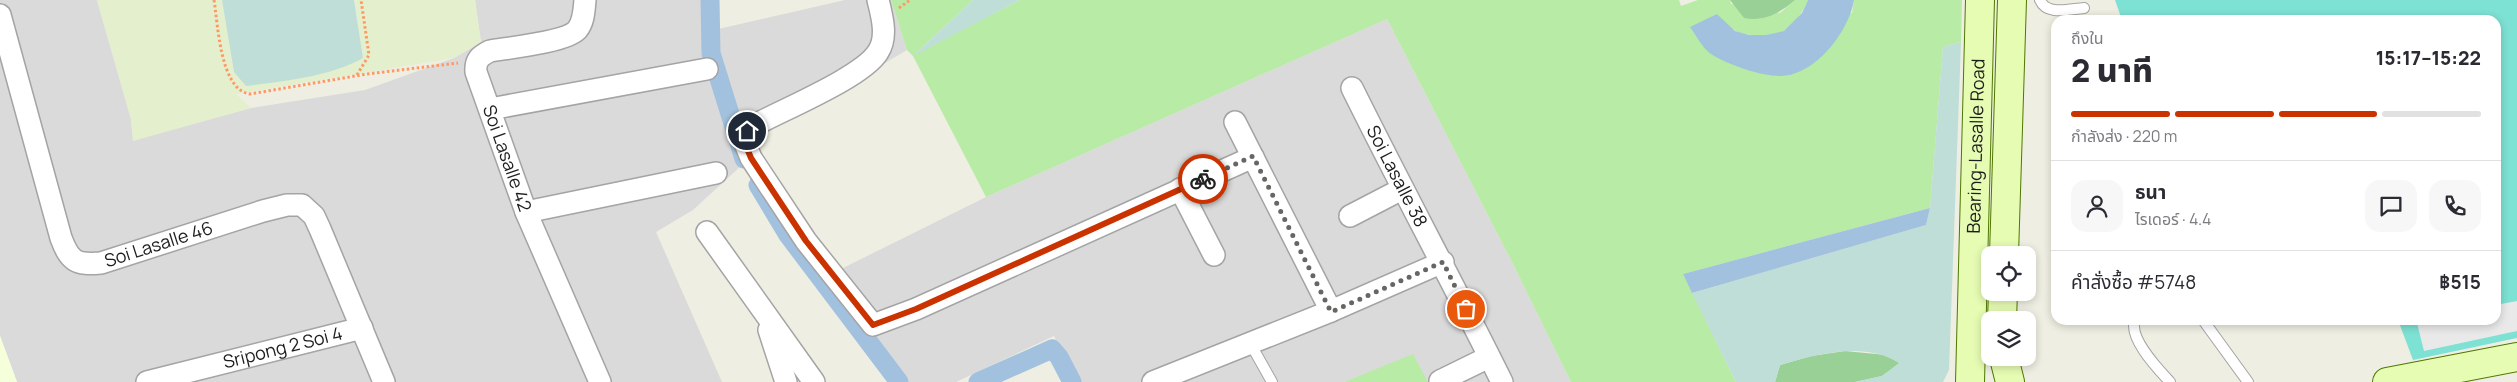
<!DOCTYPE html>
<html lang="th">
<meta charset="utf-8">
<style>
:root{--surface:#fff;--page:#f7f7f7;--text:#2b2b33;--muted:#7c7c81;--line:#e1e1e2;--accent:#ca3200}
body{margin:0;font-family:Manrope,"Noto Sans Thai",sans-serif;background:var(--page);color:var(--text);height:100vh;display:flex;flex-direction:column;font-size:19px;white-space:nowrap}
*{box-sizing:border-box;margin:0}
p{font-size:16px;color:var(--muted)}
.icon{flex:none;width:28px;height:28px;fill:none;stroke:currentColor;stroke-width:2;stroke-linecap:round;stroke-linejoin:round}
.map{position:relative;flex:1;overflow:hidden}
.drawer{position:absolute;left:2051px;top:15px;width:450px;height:310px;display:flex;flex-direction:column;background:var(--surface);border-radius:15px;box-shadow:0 2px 8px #0003}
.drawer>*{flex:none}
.controls{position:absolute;left:1981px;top:246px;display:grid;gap:10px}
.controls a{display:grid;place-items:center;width:55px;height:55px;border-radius:10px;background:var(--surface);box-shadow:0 2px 8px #0003;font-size:25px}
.pin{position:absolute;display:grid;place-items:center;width:42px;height:42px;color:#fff;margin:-21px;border:2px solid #fff;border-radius:50%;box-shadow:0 1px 5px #0007}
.courier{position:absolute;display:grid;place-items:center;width:50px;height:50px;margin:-25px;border:4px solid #ca3200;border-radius:50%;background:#fff;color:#222;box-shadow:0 1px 6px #0007}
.summary em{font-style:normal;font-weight:800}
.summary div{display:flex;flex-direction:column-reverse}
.summary{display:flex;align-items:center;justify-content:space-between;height:85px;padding:0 20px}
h1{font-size:32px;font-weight:800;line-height:38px}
.bar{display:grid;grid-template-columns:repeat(4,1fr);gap:8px 5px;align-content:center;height:60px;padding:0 20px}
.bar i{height:6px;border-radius:4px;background:var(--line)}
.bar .on{background:var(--accent)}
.bar p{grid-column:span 4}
.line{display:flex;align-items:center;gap:12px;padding:0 20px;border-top:1px solid var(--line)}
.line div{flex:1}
.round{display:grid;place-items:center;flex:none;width:52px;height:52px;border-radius:15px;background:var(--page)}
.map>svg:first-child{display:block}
.residential{fill:#dbdada}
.education{fill:#f6ffdb}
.farmland{fill:#e4efcd}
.grass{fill:#b7eba6}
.forest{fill:#98d095}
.wetland{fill:#bfded7}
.pitch{fill:#7de1d3}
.parking{fill:#e9e9e9}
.water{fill:#a1c1de}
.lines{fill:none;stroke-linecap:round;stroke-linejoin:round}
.canal{stroke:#a1c1de;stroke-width:19}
.lane-casing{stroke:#a4a4a4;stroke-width:12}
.street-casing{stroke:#a4a4a4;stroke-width:24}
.secondary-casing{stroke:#4e7800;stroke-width:30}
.path{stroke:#ff9963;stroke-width:3;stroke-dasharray:2.5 2.5;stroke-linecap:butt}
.lane{stroke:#fff;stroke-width:10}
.street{stroke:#fff;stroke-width:21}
.secondary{stroke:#e6fcb3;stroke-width:28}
.done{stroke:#666662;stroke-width:5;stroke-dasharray:0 9}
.route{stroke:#ca3200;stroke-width:6}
.labels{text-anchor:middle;stroke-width:4.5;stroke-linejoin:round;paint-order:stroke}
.street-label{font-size:18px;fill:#1d1d1d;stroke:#fff}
</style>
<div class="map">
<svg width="2517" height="382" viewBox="0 0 2517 382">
<rect width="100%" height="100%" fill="#efeee2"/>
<!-- residential -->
<g class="residential">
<polygon points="0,0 97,0 131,119 133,140 251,108 365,90 454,58 481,42 475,0 705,0 705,52 742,165 693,210 656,232 722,382 17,382 0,336"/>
<polygon points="845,0 891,0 907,50 754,140 800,216 841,269 986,197 1387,19 1513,264 1571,382 1428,382 1413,355 1344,382 1078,382 1054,336 956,382 906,382 791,228 737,129 714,30"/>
</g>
<!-- education -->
<polygon class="education" points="0,336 17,382 0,382"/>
<!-- farmland -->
<polygon class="farmland" points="97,0 222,0 234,72 363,58 354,0 475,0 481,42 454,58 236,94 251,108 133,141 131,119"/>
<!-- grass -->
<g class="grass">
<path d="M891,0H973L915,54L1020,0H1679L1681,6L1698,0H1730L1731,4L1780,13L1795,0H1808C1803,11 1795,25 1784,31C1774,37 1744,37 1734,30C1728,26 1722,19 1717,14L1709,53L1852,13L1854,0H1962L1961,42L1943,47L1930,208L1683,274L1736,382H1571L1513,264L1387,19L986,197L913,56L907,50Z"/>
<polygon points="1413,354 1428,382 1344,382"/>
</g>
<!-- forest -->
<g class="forest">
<path d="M1730,0H1795C1780,13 1764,22 1744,18Z"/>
<polygon points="1845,351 1886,355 1900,363 1882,376 1855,382 1775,382 1780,365 1811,356"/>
</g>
<!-- wetland -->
<g class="wetland">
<path d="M222,0H354L363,58C329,77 284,81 246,86L234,72Z"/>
<polygon points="973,0 1020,0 913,56"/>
<path d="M1961,42L1949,370L1943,382H1855L1882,376L1899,363C1864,341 1817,354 1780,365L1775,382H1736L1692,293L1926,225L1930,208L1943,47Z"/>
</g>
<!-- pitch -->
<polygon class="pitch" points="2115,0 2517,0 2517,338 2413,360 2398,320 2496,320 2496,20 2122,20"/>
<!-- parking -->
<polygon class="parking" points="2517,301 2517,331 2424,351 2417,323 2432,320 2496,320 2496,305"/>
<!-- water -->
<g class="water">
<path d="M1808,0H1854C1849,31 1816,75 1781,76C1761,76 1728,65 1711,54C1703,49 1696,35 1690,27L1717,14L1735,31L1749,35H1766L1784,31L1802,13Z"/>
<polygon points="1930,208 1926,225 1692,293 1683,274"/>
</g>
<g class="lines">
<!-- canal -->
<g class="canal">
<polyline points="710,0 711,53 744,159"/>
<polyline points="758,185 788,235 899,382"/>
<polyline points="978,382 1052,349 1059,357 1072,382"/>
</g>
<!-- lane casing -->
<g class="lane-casing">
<g id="lane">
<path d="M2040,0C2047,16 2069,9 2084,8"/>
<path d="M2135,320C2128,338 2158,369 2170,382"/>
<polyline points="2203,320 2248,382"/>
<polyline points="1250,343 1272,382"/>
</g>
</g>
<!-- street casing -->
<g class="street-casing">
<g id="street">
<path id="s1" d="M585,0C584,10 584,22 577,30C566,42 507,48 490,51C480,56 475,60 476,72L526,212L600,382"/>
<path d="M878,0C882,16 888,37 878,52C863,77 782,110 753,126L747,131L744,141L751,158L806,241L873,325L916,309L1253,157"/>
<path id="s2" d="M0,15L61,238C70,262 76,265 101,263L263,211L287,205H302L314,216L320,229L384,382"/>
<path id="s3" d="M1352,88C1401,187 1453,283 1502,382"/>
<polyline points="490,109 707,69"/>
<polyline points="1235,122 1331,311"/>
<polyline points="1180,189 1214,255"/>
<polyline points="526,212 716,173"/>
<polyline points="1350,216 1402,189"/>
<polyline points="707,232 814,382"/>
<polyline points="769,330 786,382"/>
<polyline points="1440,381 1489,357"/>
<path id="s4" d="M147,382L362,328"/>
<polyline points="1153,382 1331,311 1443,262"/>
</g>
</g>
<!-- secondary casing -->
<g class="secondary-casing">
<g id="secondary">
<polyline points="2004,255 2012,0"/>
<polyline points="2002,320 2003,292"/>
<polyline points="2004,358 2010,382"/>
<path id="s5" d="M1970,382L1980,0"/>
<polyline points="2387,382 2517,357"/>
</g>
</g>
<!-- path -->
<g class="path">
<path d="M214,0C218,24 220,90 250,94L367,74L458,63"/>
<polyline points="899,8 910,0"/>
<polyline points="357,75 369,55 361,0"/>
</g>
<!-- lane -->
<use href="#lane" class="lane"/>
<!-- street -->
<use href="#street" class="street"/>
<!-- secondary -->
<use href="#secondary" class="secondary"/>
</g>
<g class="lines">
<!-- done -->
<polyline class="done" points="1203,179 1253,156 1331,312 1443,262 1466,309"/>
<!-- route -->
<polyline class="route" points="747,131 744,141 751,158 806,241 873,325 916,309 1203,179"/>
</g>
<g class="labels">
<!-- street labels -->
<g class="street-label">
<text dy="6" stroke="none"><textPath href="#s5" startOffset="236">Bearing-Lasalle Road</textPath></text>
<text dy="6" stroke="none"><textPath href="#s1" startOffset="241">Soi Lasalle 42</textPath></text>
<text dy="6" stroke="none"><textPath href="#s3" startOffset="99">Soi Lasalle 38</textPath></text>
<text dy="6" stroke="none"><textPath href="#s2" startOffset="345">Soi Lasalle 46</textPath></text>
<text dy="6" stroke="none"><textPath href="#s4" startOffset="140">Sripong 2 Soi 4</textPath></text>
</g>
</g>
</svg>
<div class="controls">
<a><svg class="icon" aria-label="locate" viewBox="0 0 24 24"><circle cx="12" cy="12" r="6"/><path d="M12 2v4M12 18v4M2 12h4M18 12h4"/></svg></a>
<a><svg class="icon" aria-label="layers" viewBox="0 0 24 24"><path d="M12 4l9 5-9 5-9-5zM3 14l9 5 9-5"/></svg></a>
</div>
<div class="pin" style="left:1466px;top:309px;background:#ea580c"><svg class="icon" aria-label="bag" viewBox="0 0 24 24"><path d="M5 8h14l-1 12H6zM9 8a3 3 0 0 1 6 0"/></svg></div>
<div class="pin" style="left:747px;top:131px;background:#1f2937"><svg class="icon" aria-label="home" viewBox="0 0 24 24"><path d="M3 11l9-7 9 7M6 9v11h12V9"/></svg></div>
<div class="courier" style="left:1203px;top:179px"><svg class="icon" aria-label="bike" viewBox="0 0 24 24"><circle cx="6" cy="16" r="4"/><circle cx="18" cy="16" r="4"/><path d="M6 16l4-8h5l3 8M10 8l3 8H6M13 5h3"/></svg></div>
<section class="drawer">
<div class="summary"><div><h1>2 นาที</h1><p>ถึงใน</p></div><em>15:17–15:22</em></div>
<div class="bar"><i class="on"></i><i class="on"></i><i class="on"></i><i></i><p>กำลังส่ง · 220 m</p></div>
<div class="line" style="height:90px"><a class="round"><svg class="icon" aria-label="person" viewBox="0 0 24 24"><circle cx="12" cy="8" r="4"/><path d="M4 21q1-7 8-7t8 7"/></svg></a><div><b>ธนา</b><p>ไรเดอร์ · 4.4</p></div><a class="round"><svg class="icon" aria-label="chat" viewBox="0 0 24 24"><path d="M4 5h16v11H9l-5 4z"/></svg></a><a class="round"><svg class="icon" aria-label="phone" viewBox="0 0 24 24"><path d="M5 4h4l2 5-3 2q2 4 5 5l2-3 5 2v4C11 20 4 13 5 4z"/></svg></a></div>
<div class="line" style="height:65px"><div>คำสั่งซื้อ #5748</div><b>฿515</b></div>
</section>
</div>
